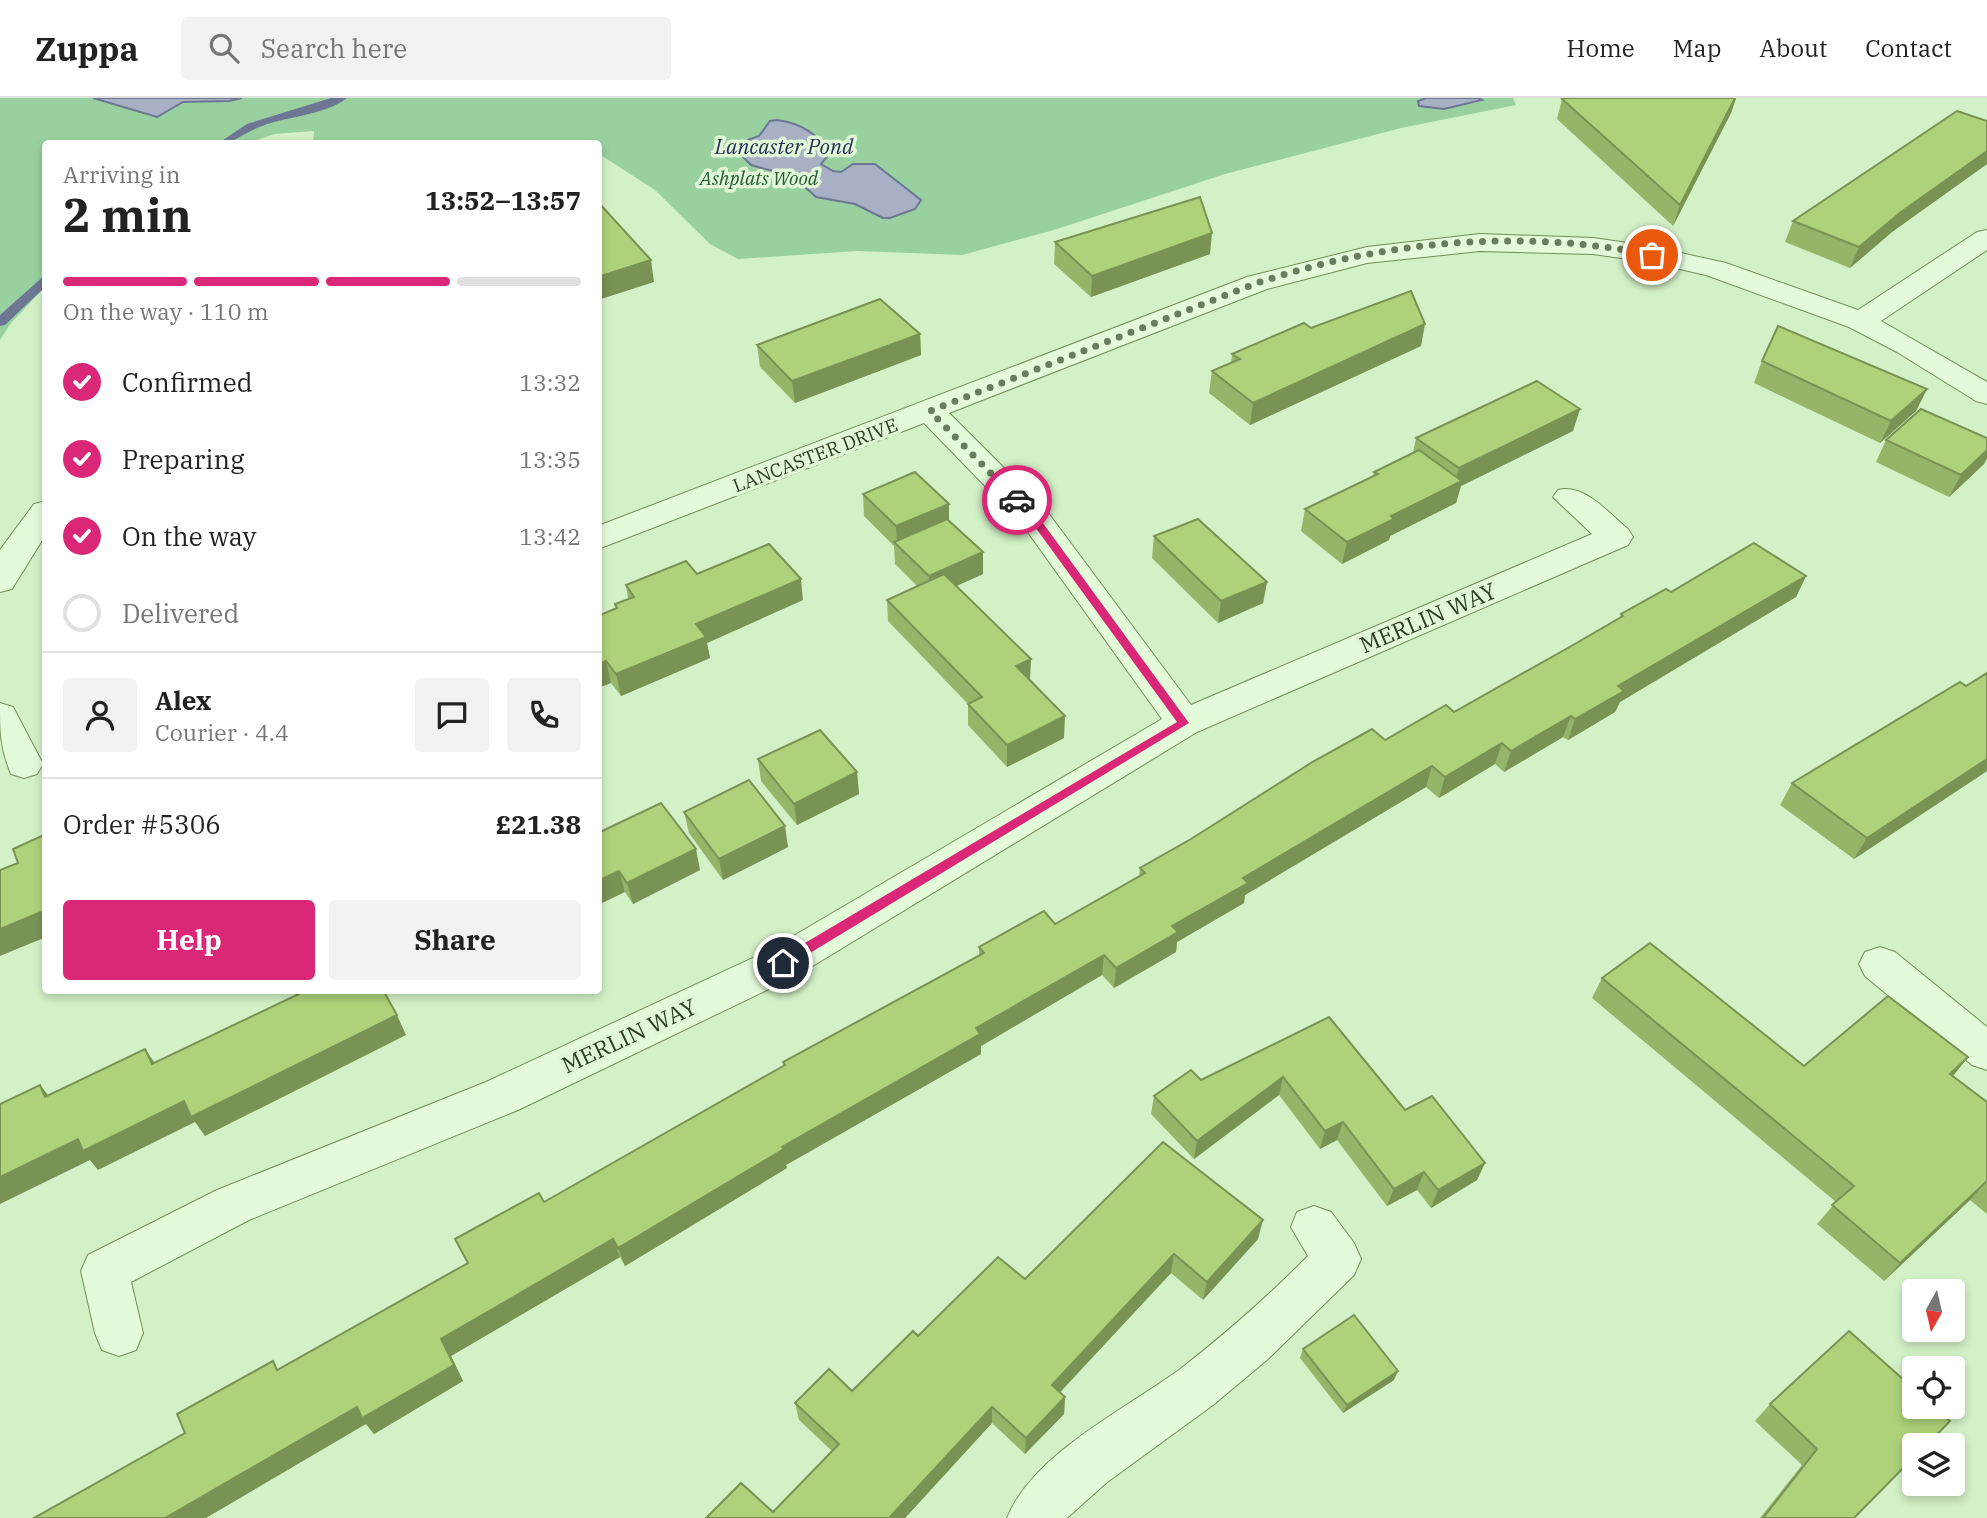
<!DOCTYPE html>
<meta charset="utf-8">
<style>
:root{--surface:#fff;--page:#f2f2f2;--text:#222;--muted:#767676;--line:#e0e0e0;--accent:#db2777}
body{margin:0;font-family:"IBM Plex Serif",serif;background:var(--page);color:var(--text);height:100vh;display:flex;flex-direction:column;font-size:26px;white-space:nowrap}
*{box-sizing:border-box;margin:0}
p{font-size:23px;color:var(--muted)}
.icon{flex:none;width:38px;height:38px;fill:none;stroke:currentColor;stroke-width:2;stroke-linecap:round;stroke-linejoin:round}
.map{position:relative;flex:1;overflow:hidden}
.drawer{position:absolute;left:42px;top:42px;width:560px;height:854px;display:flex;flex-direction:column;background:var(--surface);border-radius:7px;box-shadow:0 4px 10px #0003}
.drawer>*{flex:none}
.needle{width:46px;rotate:188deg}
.tools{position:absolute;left:1902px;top:1181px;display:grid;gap:14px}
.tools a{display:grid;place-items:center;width:63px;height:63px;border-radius:7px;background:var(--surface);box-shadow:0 4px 10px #0003;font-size:35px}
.pin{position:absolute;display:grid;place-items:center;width:60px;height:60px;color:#fff;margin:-30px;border:4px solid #fff;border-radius:50%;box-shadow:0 2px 7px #0007}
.courier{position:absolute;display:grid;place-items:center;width:70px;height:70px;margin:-35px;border:5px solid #db2777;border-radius:50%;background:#fff;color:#222;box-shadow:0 2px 9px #0007}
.headline em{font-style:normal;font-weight:700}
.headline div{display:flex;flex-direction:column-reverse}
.headline{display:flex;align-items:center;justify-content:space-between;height:119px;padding:0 21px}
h1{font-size:46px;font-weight:700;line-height:52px}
.bar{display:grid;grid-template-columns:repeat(4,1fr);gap:10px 7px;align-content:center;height:84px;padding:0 21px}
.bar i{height:9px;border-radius:5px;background:var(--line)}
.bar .selected{background:var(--accent)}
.bar p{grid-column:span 4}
.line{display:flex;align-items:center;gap:18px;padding:0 21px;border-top:2px solid var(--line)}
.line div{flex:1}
.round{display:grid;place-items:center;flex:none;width:74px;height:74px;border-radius:7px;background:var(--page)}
ol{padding:0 21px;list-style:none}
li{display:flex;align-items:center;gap:21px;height:77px}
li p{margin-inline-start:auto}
li .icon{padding:7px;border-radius:50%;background:var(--accent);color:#fff;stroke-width:4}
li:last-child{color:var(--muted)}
li i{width:38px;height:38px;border:4px solid var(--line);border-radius:50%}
.primary-button{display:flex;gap:14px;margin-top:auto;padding:14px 21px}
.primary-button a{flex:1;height:80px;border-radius:7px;background:var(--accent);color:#fff;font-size:28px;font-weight:700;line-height:80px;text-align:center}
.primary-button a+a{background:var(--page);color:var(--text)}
header{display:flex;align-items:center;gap:42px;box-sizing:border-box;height:98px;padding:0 35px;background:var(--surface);border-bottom:2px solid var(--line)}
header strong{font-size:33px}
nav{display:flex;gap:38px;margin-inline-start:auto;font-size:24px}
.search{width:490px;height:63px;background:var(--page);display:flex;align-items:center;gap:18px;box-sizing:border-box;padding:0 24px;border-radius:7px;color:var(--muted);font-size:26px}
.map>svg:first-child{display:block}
.green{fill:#98d19f}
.water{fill:#a7b0c5;stroke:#6d7794;stroke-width:2}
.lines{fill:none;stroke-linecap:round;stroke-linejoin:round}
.stream{fill:#6d7794;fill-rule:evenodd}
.minor-casing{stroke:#728e5a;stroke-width:2}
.minor{fill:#e4fbda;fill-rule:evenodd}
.wall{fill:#95b568}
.shaded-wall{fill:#799355}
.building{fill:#add279;stroke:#799355;stroke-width:2}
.route{fill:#db2777}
.done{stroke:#687d59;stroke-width:7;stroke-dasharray:0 12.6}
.labels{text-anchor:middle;stroke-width:7;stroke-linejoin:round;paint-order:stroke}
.far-park-label{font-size:19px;font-style:italic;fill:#245b32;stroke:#e0f8d6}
.far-street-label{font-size:19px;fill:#2e3e1f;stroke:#e0f8d6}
.far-water-label{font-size:21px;font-style:italic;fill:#2d305e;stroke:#e0f8d6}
.street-label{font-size:23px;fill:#2e3e1f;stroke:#e0f8d6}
</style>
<header>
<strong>Zuppa</strong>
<div class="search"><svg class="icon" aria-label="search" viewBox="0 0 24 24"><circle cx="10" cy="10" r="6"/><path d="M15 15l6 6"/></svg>Search here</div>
<nav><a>Home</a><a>Map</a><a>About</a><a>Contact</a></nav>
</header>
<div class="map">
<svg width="1987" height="1420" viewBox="0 0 1987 1420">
<rect width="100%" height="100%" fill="#d3f1c6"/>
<!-- green -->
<polygon class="green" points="0,0 1513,0 1516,7 1401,30 1225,76 1054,132 962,157 857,153 738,161 710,146 655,92 599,56 598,46 313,45 314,33 275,36 244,46 46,46 45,189 11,225 0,242"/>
<!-- water -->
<g class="water">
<polygon points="93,0 242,0 229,3 183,4 157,19"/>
<polygon points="1426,0 1478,0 1482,2 1444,11 1419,8 1418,3"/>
<path d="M777,22C800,25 818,36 830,55L821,66L833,73L841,74L853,66H875L921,102L915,111L890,120H883L855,106L816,99L794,79L751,67L738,54L739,45L759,38L770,23Z"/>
</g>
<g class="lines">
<!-- stream -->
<g class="stream">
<path d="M331,0H347C324,18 284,18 257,30C242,36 233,46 217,46L247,26Z"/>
<polygon points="46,176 46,188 5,227 0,228 0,217"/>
</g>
<!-- minor casing -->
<g class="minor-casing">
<g id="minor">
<path d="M1987,132V152L1881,223L1987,284V306L1976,303L1897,254L1849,229L1706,177L1649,164L1593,156L1480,153L1367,165L1267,191L949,315L1046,412L1191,607L1592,436L1553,399L1558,392C1585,385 1608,415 1628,431L1633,439L1628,447L1197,634L798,877L518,1012L249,1122L131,1184L143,1235L136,1252L119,1258L102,1252L95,1235L81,1173L88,1157L217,1092L486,984L768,853L1162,621L1022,426L924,325L598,451V428L1247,179L1367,149L1480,136L1593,140L1649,148L1726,165L1858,212L1977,134Z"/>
<polygon points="46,403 46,436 12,491 0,494 0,452 34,406"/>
<path d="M0,605L13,609L43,666L37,676L24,680L11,676C0,649 0,634 0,605Z"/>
<polygon points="1880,849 1895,854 1987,929 1987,972 1972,967 1865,878 1859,866 1865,854"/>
<path d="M1314,1108L1331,1114L1354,1145L1361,1161L1354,1177L1268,1261L1213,1307L1106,1385L1067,1420H1007C1033,1356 1124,1312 1179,1272C1223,1238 1264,1202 1303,1163L1308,1158L1291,1129L1297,1114Z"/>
</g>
</g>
<!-- minor -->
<use href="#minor" class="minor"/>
</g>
<!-- wall -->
<g class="wall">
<polygon points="1566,0 1736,0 1731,15 1673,128 1557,21 1562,1"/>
<polygon points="1987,23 1987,66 1892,134 1850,170 1785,144 1793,123"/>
<polygon points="1055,144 1210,156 1091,199 1054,166"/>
<polygon points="1311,230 1421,248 1250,327 1209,295 1212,273 1231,265 1232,256"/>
<polygon points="920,236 921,257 795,305 760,269 757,247"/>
<polygon points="1762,263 1927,291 1916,313 1880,345 1754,285"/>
<polygon points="1573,333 1461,388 1456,405 1390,438 1389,442 1342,466 1301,433 1305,411 1373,379 1374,374 1413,355 1416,340"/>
<polygon points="1987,340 1987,360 1984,366 1949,399 1876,364 1886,342"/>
<polygon points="863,396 949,406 949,422 983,454 983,476 956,488 1030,582 1064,640 1007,669 968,627 968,606 888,523 887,502 917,488 895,466 894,448 864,418"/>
<polygon points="1154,438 1267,484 1263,505 1218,525 1152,460"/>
<polygon points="1806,478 1796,499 1620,604 1615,614 1568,642 1563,639 1504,674 1495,666 1439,700 1426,689 1245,797 1244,805 1177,844 1176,854 1114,890 1102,877 981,948 981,956 786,1067 787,1070 625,1168 620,1159 451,1258 463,1283 374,1336 366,1326 185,1335 279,1271 468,1165 544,1104 784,968 783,964 979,857 979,849 1055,826 1139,779 1140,770 1385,642 1454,614 1573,547 1620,519 1621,516 1671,494"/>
<polygon points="626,487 803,502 707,545 710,560 621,598 611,585 598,590 616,510 615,506 628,501"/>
<polygon points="1987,575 1987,673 1854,761 1780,707 1792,685 1966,588"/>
<polygon points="758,661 857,674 859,696 797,727 761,683"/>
<polygon points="684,714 788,749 723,782 689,735"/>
<polygon points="598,735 700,772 633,806 625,794"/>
<polygon points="1602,880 1804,968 1968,959 1953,978 1987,1004 1987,1116 1970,1102 1884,1183 1817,1126 1836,1104 1592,900"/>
<polygon points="1329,919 1405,1012 1485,1065 1477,1082 1431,1110 1417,1092 1387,1108 1337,1042 1320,1051 1279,997 1194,1061 1151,1016 1154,998 1201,982"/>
<polygon points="1258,1141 1203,1202 1171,1175 1060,1294 1065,1299 1064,1316 1025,1356 992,1325 905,1420 706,1420 773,1414 832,1353 799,1322 795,1305 852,1293 918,1238 1025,1181"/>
<polygon points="1849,1233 1854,1420 1760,1420 1802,1367 1755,1323 1770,1306"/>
<polygon points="1303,1251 1394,1282 1343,1315 1300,1260"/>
</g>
<!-- shaded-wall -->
<g class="shaded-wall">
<polygon points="1735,0 1736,0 1731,15 1673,128 1680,107"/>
<polygon points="1987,53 1987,66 1892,134 1850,170 1859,149 1901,114"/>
<polygon points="1212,135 1210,156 1091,199 1092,178"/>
<polygon points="651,162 654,184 598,202 598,179"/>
<polygon points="1425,226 1421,248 1250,327 1253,305"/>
<polygon points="920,236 921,257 795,305 792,283"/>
<polygon points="1927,291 1916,313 1880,345 1891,323"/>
<polygon points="1580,311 1573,333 1461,388 1456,405 1390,438 1389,442 1342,466 1347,444 1391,418 1454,387 1459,370"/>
<polygon points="1987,352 1987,360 1984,366 1949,399 1961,377"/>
<polygon points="949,406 949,427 897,447 896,428"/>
<polygon points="983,454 983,476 930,500 929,478"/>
<polygon points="1806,478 1796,499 1620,604 1615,614 1568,642 1575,621 1618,588"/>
<polygon points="801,481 803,502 707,545 710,560 621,598 616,576 696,526"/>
<polygon points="1267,484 1263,505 1218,525 1221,503"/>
<polygon points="1031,561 1030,583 1016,568"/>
<polygon points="606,563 611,585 598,590 598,566"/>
<polygon points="1065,618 1064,640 1007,669 1007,647"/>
<polygon points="1571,618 1563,639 1504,674 1511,653"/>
<polygon points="1502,645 1495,666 1439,700 1445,679"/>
<polygon points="1987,661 1987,673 1854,761 1867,740"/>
<polygon points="1432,668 1426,689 1245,797 1244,805 1177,844 1176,854 1114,890 1116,870 1172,828 1243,780"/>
<polygon points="857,674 859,696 797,727 794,706"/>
<polygon points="785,728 788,749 723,782 719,761"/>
<polygon points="696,751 700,772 633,806 627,785"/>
<polygon points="619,773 625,794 598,807 598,783"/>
<polygon points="46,812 46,839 0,858 0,831"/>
<polygon points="1104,857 1102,877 981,948 981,956 786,1067 787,1070 625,1168 618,1150 782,1049 976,930"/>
<polygon points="397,917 406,937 205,1038 195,1024 98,1072 90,1062 0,1106 0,1079 78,1041 184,1003"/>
<polygon points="145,951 159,971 152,966"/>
<polygon points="1968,959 1952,979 1950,976"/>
<polygon points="1283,979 1279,997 1194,1061 1197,1043"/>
<polygon points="40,987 56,1007 45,999"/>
<polygon points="1343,1024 1337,1042 1320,1051 1325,1033"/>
<polygon points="1485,1065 1477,1082 1431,1110 1438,1092"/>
<polygon points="1424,1074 1417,1092 1387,1108 1394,1091"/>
<polygon points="1987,1083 1970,1102 1884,1183 1900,1165"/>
<polygon points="1263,1122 1258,1141 1203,1202 1207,1184"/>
<polygon points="613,1141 620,1159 451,1258 463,1283 374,1336 366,1326 206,1420 165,1420 357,1309 441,1241"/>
<polygon points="1174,1156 1171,1175 1051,1304 1052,1287"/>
<polygon points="1398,1273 1394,1282 1343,1315 1347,1307"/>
<polygon points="1065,1299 1064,1316 1025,1356 1026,1340"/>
<polygon points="992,1309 992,1325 905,1420 889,1420"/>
</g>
<!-- building -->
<g class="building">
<polygon points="1566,0 1735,0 1680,107 1562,1"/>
<polygon points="1957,13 1987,23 1987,53 1901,114 1859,149 1793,123"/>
<polygon points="1200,99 1212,135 1092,178 1055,144"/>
<polygon points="598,104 651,162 598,179"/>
<polygon points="1411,193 1425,226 1253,305 1212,273 1240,261 1232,256 1304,225 1311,230"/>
<polygon points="880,201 920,236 792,283 757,247"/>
<polygon points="1778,228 1927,291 1891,323 1762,263"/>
<polygon points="1537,283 1580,311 1459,370 1416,340"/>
<polygon points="1921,311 1987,340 1987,352 1961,377 1886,342"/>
<polygon points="1419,352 1462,383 1391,418 1394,421 1347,444 1305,411 1378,376 1374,374"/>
<polygon points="915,374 949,406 896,428 863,396"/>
<polygon points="947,421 983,454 929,478 894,444"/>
<polygon points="1198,421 1267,484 1221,503 1154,438"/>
<polygon points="1754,445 1806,478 1618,588 1624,593 1575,621 1571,618 1511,653 1502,645 1445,679 1432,668 1243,780 1248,785 1172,828 1178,834 1116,870 1104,857 976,930 980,936 782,1049 784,1051 618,1150 613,1141 441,1241 454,1267 362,1320 357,1309 165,1420 34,1420 185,1335 177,1316 273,1263 277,1272 468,1165 455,1141 539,1095 544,1104 785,967 783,964 984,855 979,849 1044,813 1055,826 1145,775 1140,770 1191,741 1314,663 1372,631 1385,642 1446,607 1454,614 1573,547 1623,518 1621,516 1666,491 1671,494"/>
<polygon points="769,446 801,481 696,526 706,539 616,576 606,563 598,566 598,518 617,510 615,506 634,499 626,487 686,463 697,476"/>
<polygon points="944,476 1031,561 1016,568 1065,618 1007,647 968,606 982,599 887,502"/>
<polygon points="1987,575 1987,661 1867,740 1792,685 1960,584 1966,588"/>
<polygon points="820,632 857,674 794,706 758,661"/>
<polygon points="749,682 785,728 719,761 684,714"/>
<polygon points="661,705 696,751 627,785 619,773 598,783 598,735"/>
<polygon points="46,736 46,812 0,831 0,772 18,765 13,751"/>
<polygon points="1650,845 1804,968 1888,898 1968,959 1950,976 1987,1004 1987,1083 1900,1165 1832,1107 1854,1088 1602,880"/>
<polygon points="307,892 383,892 397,917 191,1019 184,1003 83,1053 78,1041 0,1079 0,1006 40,987 45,999 145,951 152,966"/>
<polygon points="1329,919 1405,1012 1432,998 1485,1065 1438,1092 1424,1074 1394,1091 1343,1024 1325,1033 1283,979 1197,1043 1154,998 1191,972 1201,982"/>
<polygon points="1163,1044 1263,1122 1207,1184 1174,1156 1052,1287 1065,1299 1026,1340 992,1309 889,1420 706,1420 741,1385 773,1414 839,1346 795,1305 829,1271 852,1293 913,1233 918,1238 998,1159 1025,1181"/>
<polygon points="1354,1217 1398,1273 1347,1307 1303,1251"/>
<polygon points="1849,1233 1914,1291 1914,1309 1934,1309 1950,1323 1926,1348 1914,1348 1914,1359 1854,1420 1763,1420 1817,1351 1770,1306"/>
</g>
<!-- route -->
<polygon class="route" points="1014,400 1021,400 1037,417 1189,625 787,869 778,869 778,861 1177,624 1030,422 1014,405"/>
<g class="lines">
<!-- done -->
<path class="done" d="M1017,402L930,313L1257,185C1383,143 1520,130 1652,157"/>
</g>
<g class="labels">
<!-- far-park labels -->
<g class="far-park-label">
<text x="759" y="87">Ashplats Wood</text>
</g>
<!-- far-street labels -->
<g class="far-street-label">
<text transform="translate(815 357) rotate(-21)" y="7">LANCASTER DRIVE</text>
</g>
<!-- far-water labels -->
<g class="far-water-label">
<text x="784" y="56">Lancaster Pond</text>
</g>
<!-- street labels -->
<g class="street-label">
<text transform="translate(1428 520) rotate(-23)" y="8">MERLIN WAY</text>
<text transform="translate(629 938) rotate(-25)" y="8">MERLIN WAY</text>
</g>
</g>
</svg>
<div class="tools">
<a><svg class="needle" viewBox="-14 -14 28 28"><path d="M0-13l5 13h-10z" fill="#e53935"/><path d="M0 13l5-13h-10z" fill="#767676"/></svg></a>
<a><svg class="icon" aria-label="locate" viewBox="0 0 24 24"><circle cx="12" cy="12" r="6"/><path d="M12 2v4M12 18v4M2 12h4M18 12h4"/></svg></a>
<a><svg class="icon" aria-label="layers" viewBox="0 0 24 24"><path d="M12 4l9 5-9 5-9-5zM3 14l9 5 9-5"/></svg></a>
</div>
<div class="pin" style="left:1652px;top:157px;background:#ea580c"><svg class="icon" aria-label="bag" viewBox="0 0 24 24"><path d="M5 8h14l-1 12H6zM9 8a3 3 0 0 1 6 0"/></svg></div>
<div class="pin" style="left:783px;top:865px;background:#1f2937"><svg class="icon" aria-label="home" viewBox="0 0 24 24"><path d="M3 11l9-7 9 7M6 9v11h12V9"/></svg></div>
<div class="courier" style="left:1017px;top:402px"><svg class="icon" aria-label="car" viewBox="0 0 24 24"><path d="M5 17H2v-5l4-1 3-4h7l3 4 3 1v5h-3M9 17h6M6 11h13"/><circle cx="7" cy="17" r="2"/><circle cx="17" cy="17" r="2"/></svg></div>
<section class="drawer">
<div class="headline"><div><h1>2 min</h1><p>Arriving in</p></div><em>13:52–13:57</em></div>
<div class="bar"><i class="selected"></i><i class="selected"></i><i class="selected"></i><i></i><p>On the way · 110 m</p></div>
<ol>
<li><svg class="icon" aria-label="check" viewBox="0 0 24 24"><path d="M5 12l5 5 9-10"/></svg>Confirmed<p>13:32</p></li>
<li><svg class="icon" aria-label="check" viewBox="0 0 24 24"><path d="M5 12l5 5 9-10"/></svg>Preparing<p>13:35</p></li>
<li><svg class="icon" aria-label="check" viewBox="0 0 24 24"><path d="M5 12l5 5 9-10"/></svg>On the way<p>13:42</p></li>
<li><i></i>Delivered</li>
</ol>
<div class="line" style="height:126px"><a class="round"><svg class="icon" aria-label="person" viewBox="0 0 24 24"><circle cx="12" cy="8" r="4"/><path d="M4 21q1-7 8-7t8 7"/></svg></a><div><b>Alex</b><p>Courier · 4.4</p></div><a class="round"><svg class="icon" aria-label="chat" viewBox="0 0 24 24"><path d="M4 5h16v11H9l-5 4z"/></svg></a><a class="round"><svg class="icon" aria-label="phone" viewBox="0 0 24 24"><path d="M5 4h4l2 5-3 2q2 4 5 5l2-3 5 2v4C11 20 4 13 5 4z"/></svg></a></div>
<div class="line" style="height:91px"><div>Order #5306</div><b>£21.38</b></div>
<div class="primary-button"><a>Help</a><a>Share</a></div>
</section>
</div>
